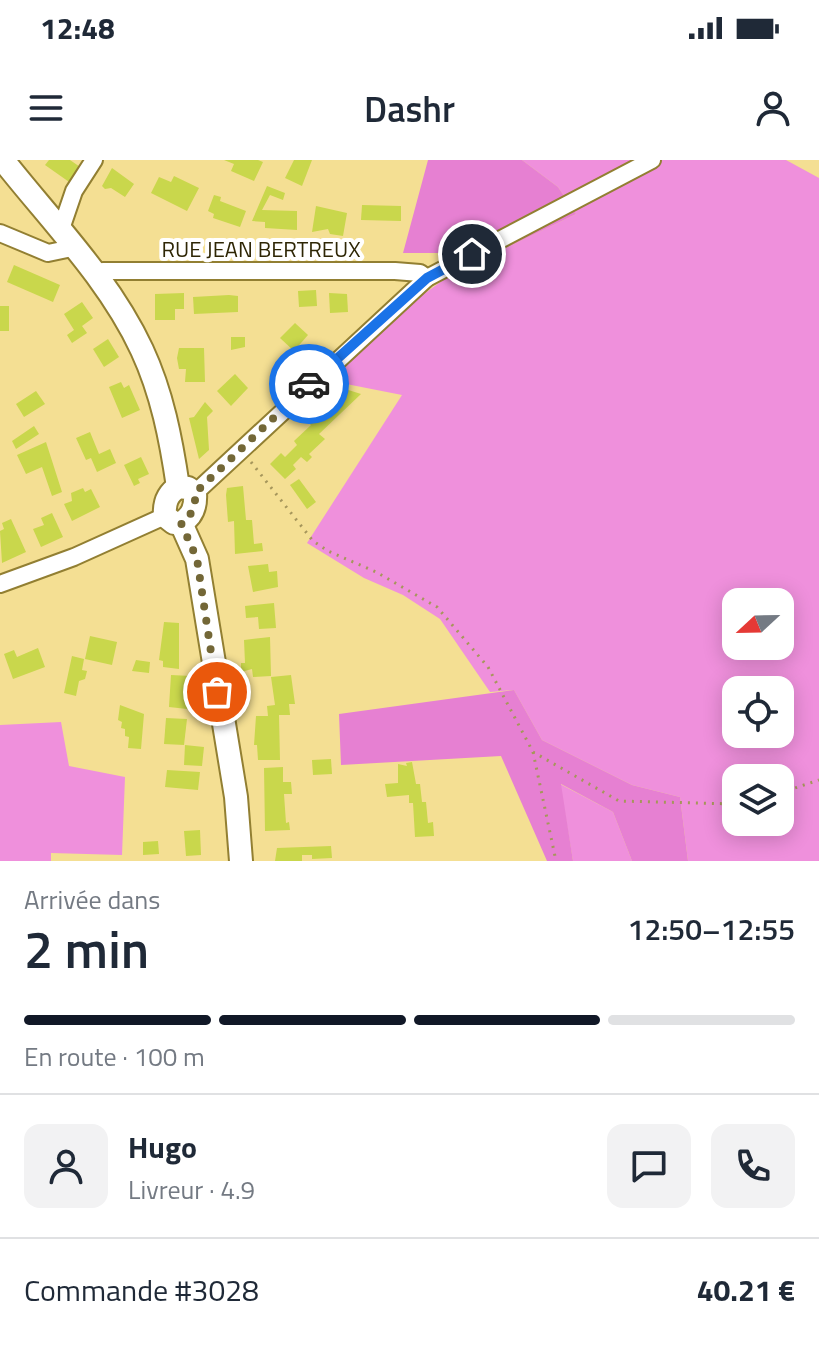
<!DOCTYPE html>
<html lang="fr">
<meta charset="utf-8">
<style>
:root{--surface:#fff;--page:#f2f2f3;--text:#1f2937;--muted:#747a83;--line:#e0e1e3;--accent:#111827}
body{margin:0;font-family:"Titillium Web",sans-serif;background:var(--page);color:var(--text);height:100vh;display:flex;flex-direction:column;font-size:30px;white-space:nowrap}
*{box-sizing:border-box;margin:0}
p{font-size:26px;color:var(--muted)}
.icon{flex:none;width:44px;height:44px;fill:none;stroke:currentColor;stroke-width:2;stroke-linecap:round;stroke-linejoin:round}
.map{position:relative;height:701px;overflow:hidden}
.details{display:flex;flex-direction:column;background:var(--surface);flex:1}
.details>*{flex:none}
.needle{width:52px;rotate:248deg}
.fabs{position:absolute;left:722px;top:428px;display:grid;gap:16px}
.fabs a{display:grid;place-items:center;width:72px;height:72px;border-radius:16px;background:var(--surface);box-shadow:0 4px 20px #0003;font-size:40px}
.pin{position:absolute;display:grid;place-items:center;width:68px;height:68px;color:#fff;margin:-34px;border:4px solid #fff;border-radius:50%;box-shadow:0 2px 8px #0007}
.courier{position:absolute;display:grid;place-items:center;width:80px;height:80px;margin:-40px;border:6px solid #1a73e8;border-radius:50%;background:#fff;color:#222;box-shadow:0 2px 10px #0007}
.summary em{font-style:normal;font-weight:600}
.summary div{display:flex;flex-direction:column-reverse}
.summary{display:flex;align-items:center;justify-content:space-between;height:136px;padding:0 24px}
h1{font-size:52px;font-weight:600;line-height:60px}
.bar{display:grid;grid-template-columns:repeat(4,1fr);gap:12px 8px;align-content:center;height:96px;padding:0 24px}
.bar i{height:10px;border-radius:6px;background:var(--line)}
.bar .selected{background:var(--accent)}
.bar p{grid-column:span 4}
.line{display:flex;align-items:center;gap:20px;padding:0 24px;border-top:2px solid var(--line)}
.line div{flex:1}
.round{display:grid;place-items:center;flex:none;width:84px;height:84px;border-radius:16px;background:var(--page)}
.status{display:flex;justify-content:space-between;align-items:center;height:56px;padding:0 40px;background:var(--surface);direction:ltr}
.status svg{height:22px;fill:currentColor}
header{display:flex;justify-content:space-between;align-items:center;height:104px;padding:0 24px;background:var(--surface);font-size:36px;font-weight:600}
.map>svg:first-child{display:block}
.green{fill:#ef90dc;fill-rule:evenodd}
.forest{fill:#e680d2}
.building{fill:#c9d74c}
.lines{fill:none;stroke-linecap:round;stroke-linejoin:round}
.minor-casing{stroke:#927f32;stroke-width:20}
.major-casing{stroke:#927f32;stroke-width:26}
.path{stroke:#a6965b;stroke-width:3;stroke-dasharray:2 6;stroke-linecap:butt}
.minor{stroke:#fff;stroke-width:16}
.major{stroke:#fff;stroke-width:22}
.done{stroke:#736737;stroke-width:8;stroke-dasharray:0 14.4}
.route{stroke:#1a73e8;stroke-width:10}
.labels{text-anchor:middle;stroke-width:8;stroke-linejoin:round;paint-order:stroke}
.street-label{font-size:22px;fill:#2e2605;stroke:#fff}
</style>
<div class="status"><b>12:48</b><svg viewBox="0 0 49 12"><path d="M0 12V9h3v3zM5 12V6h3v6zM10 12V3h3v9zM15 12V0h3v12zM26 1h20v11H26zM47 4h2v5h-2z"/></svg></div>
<header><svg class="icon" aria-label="menu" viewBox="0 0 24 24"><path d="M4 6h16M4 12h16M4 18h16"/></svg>Dashr<svg class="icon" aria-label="person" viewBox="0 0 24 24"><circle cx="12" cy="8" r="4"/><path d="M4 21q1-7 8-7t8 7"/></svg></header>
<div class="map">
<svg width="819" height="701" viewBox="0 0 819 701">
<rect width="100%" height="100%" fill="#f4df93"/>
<!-- green -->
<g class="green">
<path d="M522,0H786L819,18V701H688L680,637L632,625L542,580L514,530L490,532L440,459L403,435L364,418L307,383L402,235L326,220L391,158L450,115L576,54L558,27ZM736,442H780V486H736ZM736,530H780V574H736ZM736,618H780V662H736Z"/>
<polygon points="61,562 69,606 125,617 122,695 51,693 51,701 0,701 0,565"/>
<polygon points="560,624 613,652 632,701 573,701"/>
</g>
<!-- forest -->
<g class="forest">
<polygon points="428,0 522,0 558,27 576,54 450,115 443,93 403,93"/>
<polygon points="514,530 542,580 632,625 680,637 688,701 632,701 613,652 561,624 573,701 547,701 501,596 341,605 339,554"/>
</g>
<!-- building -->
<g class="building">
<polygon points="49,0 70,0 83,9 72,24 45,5"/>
<polygon points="224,0 258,0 263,2 254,21 231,11 234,4"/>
<polygon points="294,0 312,0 302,26 285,18"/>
<polygon points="112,8 134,24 125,37 111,28 105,29 102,26"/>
<polygon points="174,16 199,28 187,51 151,33 159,17 171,22"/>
<polygon points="267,26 285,33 283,40 270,35 262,50 297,51 297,70 265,68 265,62 252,61"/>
<polygon points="214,35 221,37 220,41 246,51 240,67 213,58 214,54 208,51"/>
<polygon points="362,45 401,46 401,61 361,60"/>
<polygon points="316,46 347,53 343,76 330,74 328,69 312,72"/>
<polygon points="14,105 60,125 53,142 7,122"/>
<polygon points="316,130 317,146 299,147 298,131"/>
<polygon points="184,133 184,149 175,149 175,160 155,160 155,134"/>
<polygon points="329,133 347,134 348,152 330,153"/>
<polygon points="229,135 238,136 238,152 194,154 193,137"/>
<polygon points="82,142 93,158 82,166 87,173 72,183 67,175 74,170 64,154"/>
<rect x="0" y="146" width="9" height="25"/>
<polygon points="295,163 308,175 294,191 280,178"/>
<polygon points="231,177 245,177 245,187 231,190"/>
<polygon points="108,179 119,197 104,207 93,189"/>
<polygon points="179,188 204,188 205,222 185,222 186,209 179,209 177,198"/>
<polygon points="235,214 248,228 231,246 217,231"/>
<polygon points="121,222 124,228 129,225 140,250 122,258 109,227"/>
<polygon points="339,227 361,234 319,274 325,279 309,294 312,297 307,302 301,297 293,305 296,309 285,319 270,304 281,293 285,297 297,285 294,281 311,265 304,258"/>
<polygon points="36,231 45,244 24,257 16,244"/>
<polygon points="205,242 213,251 207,257 209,290 199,299 189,258 194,257"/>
<polygon points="34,266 39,274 16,289 12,281"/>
<polygon points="90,272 99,294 110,289 116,303 97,312 91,298 86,300 76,278"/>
<polygon points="46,282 62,332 52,336 42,307 26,314 17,295"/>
<polygon points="141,297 149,314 138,319 140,323 134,326 124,305"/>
<polygon points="299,319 316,342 307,349 290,325"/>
<polygon points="243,326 246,360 252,360 254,384 262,383 263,391 235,394 234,361 228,362 226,335 227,328"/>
<polygon points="83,328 85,332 91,329 100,347 72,361 64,344 72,341 71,333"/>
<polygon points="52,353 63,377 41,387 33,369 44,365 41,358"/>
<polygon points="11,359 26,392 2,403 0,371 4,369 2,363"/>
<polygon points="268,404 269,412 277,411 278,427 253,432 248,406"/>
<polygon points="274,443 276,468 259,469 258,457 246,458 245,446"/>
<polygon points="164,462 179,463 179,509 163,507 163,501 159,500"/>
<polygon points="90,476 117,482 112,505 85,499"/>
<polygon points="270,477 271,516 253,517 252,509 241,512 241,503 245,503 244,480"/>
<polygon points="38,488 45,507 13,519 4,494 14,490 17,497"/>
<polygon points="72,496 84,499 82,510 87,511 85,519 79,521 76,536 64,533"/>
<polygon points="136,500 150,502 149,513 132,511"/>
<polygon points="171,515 191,516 187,549 169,547"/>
<polygon points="291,515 295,544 289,544 290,555 279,555 280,600 258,600 257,585 254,585 256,556 268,556 267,546 275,545 271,517"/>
<polygon points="120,545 144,554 141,589 128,588 129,577 125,576 125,569 121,568 122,562 118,560"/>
<polygon points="166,558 187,559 184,585 164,584"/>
<polygon points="185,585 204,587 202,606 184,605"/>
<polygon points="331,599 332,614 313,615 312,600"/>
<polygon points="412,602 416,624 420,624 422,642 426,642 428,663 433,662 434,676 415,677 413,643 409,643 409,635 387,637 385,624 398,623 398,604 407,606 406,603"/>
<polygon points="283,607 283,622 291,622 292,634 284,634 286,663 289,662 290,670 265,671 264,608"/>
<polygon points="167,610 200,612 198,630 165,627"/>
<polygon points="200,670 201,695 186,696 184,671"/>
<polygon points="158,681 159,694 143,695 143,682"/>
<polygon points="331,686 332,698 312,699 312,695 302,695 302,701 275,701 277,688"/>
</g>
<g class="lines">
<!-- minor casing -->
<g class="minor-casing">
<g id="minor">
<polyline points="60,72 74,31 94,0"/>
<polyline points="0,73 48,93 72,88"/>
<polyline points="96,116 103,111 395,111 420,113 427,118"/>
<polyline points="195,333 427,118 652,0"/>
<polyline points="0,424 74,397 165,356"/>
</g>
</g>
<!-- major casing -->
<g class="major-casing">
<g id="major">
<path d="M3,0C51,61 109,119 142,190C162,233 171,279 178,327"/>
<path d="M178,327L188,328L195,333C196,346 193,356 181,363"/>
<path d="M178,327C167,334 164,343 165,356L174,363H181"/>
<polyline points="181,363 197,399 236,637 241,701"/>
</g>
</g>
<!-- path -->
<g class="path">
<polyline points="251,302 313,381 328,391 376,412 437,447 488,507 533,592 619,641 736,644"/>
<polyline points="533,592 556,701"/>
<polyline points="780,633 819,620"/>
</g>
<!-- minor -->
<use href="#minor" class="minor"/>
<!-- major -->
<use href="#major" class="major"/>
</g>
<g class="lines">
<!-- done -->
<path class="done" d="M217,532L197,399L181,363C192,356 196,346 195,333L309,224"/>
<!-- route -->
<polyline class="route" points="309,224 427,118 472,94"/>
</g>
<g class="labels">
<!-- street labels -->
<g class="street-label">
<text x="261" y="97">RUE JEAN BERTREUX</text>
</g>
</g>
</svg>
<div class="fabs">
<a><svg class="needle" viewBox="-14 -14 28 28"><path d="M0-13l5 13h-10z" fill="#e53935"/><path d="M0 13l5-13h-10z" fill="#747a83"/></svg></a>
<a><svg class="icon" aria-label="locate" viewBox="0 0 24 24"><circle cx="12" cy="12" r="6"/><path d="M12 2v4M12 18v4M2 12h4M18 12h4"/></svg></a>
<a><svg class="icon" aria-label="layers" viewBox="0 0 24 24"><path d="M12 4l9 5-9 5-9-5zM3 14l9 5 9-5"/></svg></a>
</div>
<div class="pin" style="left:217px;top:532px;background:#ea580c"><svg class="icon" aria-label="bag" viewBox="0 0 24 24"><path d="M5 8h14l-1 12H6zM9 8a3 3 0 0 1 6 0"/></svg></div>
<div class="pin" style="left:472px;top:94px;background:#1f2937"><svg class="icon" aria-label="home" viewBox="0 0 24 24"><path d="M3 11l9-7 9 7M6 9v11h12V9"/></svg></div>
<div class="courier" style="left:309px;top:224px"><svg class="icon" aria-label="car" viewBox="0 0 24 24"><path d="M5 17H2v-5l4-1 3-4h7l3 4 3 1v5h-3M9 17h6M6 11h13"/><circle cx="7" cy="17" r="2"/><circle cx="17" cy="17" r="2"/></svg></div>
</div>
<section class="details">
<div class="summary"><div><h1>2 min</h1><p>Arrivée dans</p></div><em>12:50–12:55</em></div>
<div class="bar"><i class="selected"></i><i class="selected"></i><i class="selected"></i><i></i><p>En route · 100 m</p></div>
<div class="line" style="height:144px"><a class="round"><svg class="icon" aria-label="person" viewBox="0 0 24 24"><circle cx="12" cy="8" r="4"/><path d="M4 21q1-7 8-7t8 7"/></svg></a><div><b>Hugo</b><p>Livreur · 4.9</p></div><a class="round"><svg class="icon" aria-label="chat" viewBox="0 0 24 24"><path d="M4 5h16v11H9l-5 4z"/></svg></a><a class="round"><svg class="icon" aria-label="phone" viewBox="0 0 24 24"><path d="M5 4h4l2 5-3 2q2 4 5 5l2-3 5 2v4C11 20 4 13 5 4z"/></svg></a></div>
<div class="line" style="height:104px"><div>Commande #3028</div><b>40.21 €</b></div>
</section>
